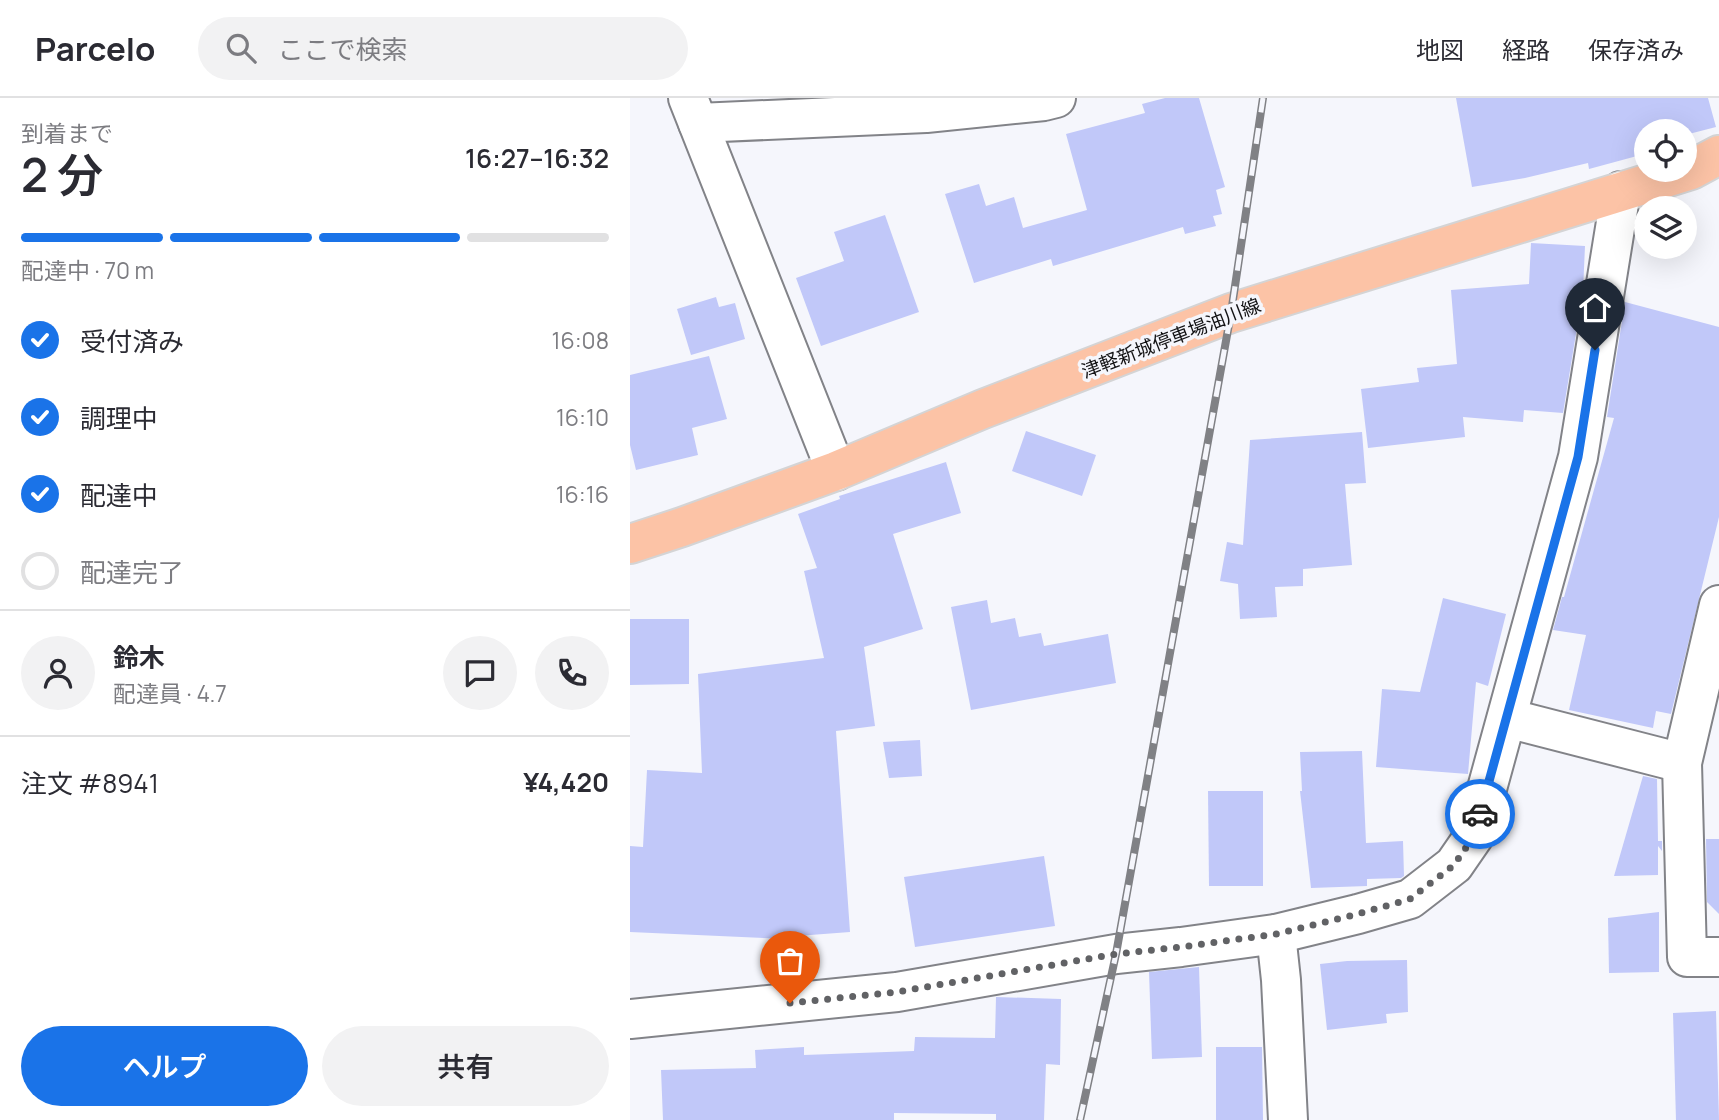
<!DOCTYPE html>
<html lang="ja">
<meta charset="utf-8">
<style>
:root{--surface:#fff;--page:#f2f2f3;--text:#2b2b33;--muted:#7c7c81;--line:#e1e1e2;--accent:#1a73e8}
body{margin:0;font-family:Manrope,"Noto Sans JP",sans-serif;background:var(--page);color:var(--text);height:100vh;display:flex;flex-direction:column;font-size:26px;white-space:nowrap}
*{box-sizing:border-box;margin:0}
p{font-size:23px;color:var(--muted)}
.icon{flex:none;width:38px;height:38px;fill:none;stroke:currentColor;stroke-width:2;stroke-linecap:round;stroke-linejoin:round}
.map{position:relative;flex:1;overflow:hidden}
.details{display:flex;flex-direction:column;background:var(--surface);width:630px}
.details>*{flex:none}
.tools{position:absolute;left:1004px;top:21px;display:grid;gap:14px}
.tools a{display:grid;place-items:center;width:63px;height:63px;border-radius:50%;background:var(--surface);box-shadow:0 7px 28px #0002;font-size:35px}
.pin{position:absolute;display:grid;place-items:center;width:60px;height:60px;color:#fff;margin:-72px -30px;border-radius:50% 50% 50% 0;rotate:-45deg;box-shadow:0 0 7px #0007}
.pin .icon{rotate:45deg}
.courier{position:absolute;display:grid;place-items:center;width:70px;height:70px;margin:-35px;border:5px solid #1a73e8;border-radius:50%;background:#fff;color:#222;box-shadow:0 2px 9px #0007}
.headline em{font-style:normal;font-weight:600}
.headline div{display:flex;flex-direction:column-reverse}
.headline{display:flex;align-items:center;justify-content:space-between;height:119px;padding:0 21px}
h1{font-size:46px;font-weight:600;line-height:52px}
.bar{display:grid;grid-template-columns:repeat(4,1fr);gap:10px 7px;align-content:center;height:84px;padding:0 21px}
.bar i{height:9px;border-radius:5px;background:var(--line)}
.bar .active{background:var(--accent)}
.bar p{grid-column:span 4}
.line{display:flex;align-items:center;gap:18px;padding:0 21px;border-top:2px solid var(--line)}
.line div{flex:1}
.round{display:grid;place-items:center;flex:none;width:74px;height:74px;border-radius:37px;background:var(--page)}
ol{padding:0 21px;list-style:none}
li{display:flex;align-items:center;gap:21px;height:77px}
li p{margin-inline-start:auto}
li .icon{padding:7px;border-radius:50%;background:var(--accent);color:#fff;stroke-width:4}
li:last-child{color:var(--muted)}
li i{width:38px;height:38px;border:4px solid var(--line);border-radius:50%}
.cta{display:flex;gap:14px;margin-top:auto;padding:14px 21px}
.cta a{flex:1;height:80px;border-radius:42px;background:var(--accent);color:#fff;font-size:28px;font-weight:600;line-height:80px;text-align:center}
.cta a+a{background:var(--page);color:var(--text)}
header{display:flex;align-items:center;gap:42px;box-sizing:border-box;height:98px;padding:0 35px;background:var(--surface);border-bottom:2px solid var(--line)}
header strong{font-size:33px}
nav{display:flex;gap:38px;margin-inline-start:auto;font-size:24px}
.search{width:490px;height:63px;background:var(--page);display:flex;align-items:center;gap:18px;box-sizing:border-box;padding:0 24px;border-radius:38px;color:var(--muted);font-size:26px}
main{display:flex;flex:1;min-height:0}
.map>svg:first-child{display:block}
.building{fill:#c1c8f9}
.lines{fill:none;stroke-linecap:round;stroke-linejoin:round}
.minor-casing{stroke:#828388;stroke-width:42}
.major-casing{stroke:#d4d4d5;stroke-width:42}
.minor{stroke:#fff;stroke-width:38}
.major{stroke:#fcc3a6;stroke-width:38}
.rail-casing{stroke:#808185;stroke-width:8}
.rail{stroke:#f5f6fc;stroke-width:5;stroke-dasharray:16;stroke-linecap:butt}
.done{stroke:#616265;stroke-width:7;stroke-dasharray:0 12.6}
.route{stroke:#1a73e8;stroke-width:9}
.labels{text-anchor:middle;stroke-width:7;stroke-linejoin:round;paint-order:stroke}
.street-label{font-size:19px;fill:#121214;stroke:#f5f6fc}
</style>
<header>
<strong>Parcelo</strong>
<div class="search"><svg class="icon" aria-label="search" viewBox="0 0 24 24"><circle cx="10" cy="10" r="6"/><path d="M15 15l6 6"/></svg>ここで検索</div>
<nav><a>地図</a><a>経路</a><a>保存済み</a></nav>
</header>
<main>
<section class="details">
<div class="headline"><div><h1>2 分</h1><p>到着まで</p></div><em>16:27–16:32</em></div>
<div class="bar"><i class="active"></i><i class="active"></i><i class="active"></i><i></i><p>配達中 · 70 m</p></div>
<ol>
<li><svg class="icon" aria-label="check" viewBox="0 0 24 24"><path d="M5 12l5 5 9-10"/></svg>受付済み<p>16:08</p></li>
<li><svg class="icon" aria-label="check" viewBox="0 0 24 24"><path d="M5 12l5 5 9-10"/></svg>調理中<p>16:10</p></li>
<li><svg class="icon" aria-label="check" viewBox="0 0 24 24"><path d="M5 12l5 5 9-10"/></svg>配達中<p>16:16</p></li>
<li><i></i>配達完了</li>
</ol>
<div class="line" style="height:126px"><a class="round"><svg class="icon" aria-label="person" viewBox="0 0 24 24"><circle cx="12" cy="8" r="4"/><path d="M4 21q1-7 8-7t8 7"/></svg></a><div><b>鈴木</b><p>配達員 · 4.7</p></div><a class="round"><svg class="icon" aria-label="chat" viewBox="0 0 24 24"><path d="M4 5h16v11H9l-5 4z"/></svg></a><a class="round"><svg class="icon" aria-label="phone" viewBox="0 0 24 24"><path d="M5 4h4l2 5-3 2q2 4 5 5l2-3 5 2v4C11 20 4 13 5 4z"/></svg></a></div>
<div class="line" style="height:91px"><div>注文 #8941</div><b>¥4,420</b></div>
<div class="cta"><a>ヘルプ</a><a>共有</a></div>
</section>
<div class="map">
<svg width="1089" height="1022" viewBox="0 0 1089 1022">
<rect width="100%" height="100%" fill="#f5f6fc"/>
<!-- building -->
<g class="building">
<polygon points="535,0 569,0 595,89 586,92 592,116 583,118 586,128 555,136 553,129 423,168 421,161 344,185 315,96 349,86 356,108 384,99 393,130 457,112 436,36 515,15 512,6"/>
<polygon points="826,0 1078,0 1086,29 1055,37 1055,33 1017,33 1017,47 1004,50 1007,58 959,71 958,65 895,80 842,89"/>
<polygon points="255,117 289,214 191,248 166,180 214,163 204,134"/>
<polygon points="901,145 955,148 953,193 933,315 894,312 893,324 833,319 835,339 738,350 731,291 789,284 787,270 827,266 821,192 899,186"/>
<polygon points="86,199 89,209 105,205 115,241 61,257 47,211"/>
<polygon points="995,204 1089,229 1089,419 1041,616 1026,613 1023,630 939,612 956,537 923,532 932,499 934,499 984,320 977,319"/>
<polygon points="79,258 97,321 62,330 68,357 6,372 0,347 0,277"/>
<polygon points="396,333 466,357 452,398 382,373"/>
<polygon points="732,334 736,385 715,386 722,467 673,471 673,488 645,489 647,519 610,521 608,486 590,483 597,444 613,447 620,342"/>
<polygon points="316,364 331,415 263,436 293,531 234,549 245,628 206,633 220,834 154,839 154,841 0,834 0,748 13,749 17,672 72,675 68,576 194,560 174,473 187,470 168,416 210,401 209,398"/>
<polygon points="813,500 876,516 858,588 846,584 838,676 746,669 752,591 790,594"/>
<polygon points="357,502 361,525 385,520 389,539 411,535 414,548 478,536 486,585 341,612 321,509"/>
<polygon points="0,521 59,521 59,586 0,587"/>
<polygon points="290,642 292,678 259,680 253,644"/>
<polygon points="732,653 736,745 773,743 774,778 771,780 737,781 737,788 681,790 670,693 672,693 670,654"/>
<polygon points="1013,678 1027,681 1028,743 1032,743 1032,753 1028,748 1028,777 984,778"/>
<polygon points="578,693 633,693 633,788 579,788"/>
<polygon points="1076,741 1089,741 1089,816 1077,804"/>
<polygon points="414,758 425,828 285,849 274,779"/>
<polygon points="1029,814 1029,874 979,875 978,820"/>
<polygon points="777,862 778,914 756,916 757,925 697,932 690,866 717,863"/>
<polygon points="569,869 572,959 522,961 519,874"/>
<polygon points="366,899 431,901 430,967 416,966 414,1022 366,1022 366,1016 264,1015 264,1022 33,1022 31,972 126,970 125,952 174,949 174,957 284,953 285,939 365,940"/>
<polygon points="1086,913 1089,1022 1046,1022 1043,915"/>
<polygon points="586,949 632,949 633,1022 586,1022"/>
</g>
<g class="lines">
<!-- minor casing -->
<g class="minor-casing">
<g id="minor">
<polyline points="58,0 206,373"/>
<polyline points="68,25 296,15 414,3 426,0"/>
<polyline points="1089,507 1052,665 1057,859 1089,859"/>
<polyline points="877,620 1052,665"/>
<polyline points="646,836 651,882 658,1022"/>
<polyline points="0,921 267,894 486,856 551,849 646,836 728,816 780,801 824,767 844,738 948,359 991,93"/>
</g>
</g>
<!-- major casing -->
<g class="major-casing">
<polyline id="major" points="0,446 52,429 206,373 353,311 601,215 1061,72 1089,57"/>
</g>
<!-- minor -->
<use href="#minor" class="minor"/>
<!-- major -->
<use href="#major" class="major"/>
<!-- rail casing -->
<g class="rail-casing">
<polyline id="rail" points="450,1022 486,856 601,215 633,0"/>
</g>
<!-- rail -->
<use href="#rail" class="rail"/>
</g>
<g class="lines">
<!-- done -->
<polyline class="done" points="160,905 267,894 486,856 551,849 646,836 728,816 780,801 824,767 844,738 850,716"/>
<!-- route -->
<polyline class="route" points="850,716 948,359 965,252"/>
</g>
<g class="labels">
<!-- street labels -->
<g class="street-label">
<text transform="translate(541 240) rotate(-21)" y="7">津軽新城停車場油川線</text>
</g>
</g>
</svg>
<div class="tools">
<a><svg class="icon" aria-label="locate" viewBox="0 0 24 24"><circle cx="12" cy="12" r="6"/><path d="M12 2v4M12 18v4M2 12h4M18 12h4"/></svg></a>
<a><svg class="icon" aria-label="layers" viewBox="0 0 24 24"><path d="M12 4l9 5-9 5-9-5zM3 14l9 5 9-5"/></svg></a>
</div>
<div class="pin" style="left:160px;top:905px;background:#ea580c"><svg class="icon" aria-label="bag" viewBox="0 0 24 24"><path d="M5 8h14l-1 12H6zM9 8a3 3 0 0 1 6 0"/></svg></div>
<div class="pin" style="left:965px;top:252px;background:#1f2937"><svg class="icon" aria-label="home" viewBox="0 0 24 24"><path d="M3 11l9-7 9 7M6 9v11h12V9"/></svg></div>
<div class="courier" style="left:850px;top:716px"><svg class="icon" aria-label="car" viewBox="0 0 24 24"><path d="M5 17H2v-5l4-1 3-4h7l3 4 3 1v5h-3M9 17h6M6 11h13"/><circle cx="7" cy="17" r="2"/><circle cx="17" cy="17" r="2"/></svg></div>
</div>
</main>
